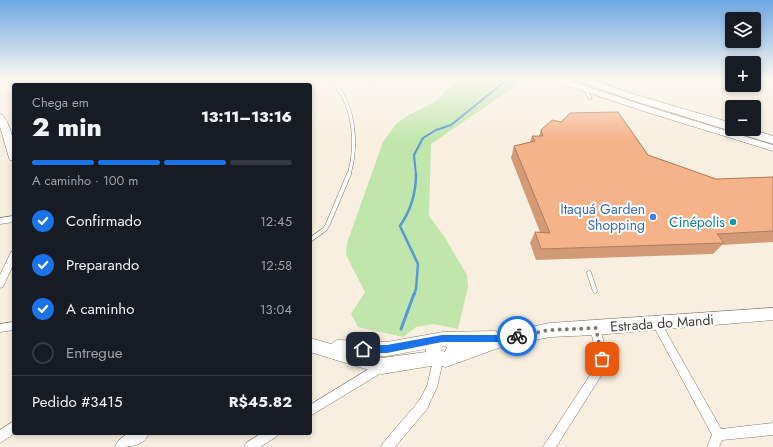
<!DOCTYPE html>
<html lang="pt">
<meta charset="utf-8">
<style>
:root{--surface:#171b24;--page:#20242c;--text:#f1f3f6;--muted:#9ea1a6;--line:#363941;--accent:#1a73e8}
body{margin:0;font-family:Jost,sans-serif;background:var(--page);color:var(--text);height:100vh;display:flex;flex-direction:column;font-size:15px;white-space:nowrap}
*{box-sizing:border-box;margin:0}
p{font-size:13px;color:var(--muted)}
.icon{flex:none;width:22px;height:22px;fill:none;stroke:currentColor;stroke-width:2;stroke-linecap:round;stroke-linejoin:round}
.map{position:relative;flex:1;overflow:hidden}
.drawer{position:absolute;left:12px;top:83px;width:300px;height:352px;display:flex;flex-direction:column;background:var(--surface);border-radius:4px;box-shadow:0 2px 6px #0003}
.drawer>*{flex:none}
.tools{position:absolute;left:725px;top:12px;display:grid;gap:8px}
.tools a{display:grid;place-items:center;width:36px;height:36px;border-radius:4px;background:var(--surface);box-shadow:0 2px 6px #0003;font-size:20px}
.pin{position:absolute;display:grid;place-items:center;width:34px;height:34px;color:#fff;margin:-17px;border-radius:8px;box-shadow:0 2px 6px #0006}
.courier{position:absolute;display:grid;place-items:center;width:40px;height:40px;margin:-20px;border:3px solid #1a73e8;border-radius:50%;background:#fff;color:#222;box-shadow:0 1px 5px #0007}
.head em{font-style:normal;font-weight:800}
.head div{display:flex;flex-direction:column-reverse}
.head{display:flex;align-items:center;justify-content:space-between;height:68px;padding:0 20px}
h1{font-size:26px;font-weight:800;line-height:30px}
.bar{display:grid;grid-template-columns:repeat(4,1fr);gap:6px 4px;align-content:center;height:48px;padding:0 20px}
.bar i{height:5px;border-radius:3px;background:var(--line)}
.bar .selected{background:var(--accent)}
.bar p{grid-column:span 4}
.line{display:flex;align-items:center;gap:10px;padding:0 20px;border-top:1px solid var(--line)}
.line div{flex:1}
ol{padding:0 20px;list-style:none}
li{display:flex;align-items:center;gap:12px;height:44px}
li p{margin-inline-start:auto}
li .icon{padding:4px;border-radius:50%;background:var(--accent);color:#fff;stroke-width:4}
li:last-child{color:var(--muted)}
li i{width:22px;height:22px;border:2px solid var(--line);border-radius:50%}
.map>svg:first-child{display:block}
.green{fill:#c0e6ac}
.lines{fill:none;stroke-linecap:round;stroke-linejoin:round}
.stream-far2{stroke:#5697d8;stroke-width:2}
.stream-far1{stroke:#5697d8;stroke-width:2.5}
.stream{stroke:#5697d8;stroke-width:3}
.lane-far1-casing{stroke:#80786b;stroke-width:4}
.lane-casing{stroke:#80786b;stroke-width:5}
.street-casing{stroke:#80786b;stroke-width:1}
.secondary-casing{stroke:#80786b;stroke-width:1}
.highway-casing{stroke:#80786b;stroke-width:1}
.lane-far1{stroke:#fff;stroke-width:3}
.lane{stroke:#fff;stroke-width:4}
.street{fill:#fff;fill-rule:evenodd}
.secondary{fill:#fff;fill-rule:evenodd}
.highway{fill:#fff;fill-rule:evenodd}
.wall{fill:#d39a77}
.shaded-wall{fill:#ac7d61}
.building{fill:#f5b38a;stroke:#ac7d61}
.route{fill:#1a73e8}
.done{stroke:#807b72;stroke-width:4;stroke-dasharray:0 7.2}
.shop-dot{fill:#3f7fe0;stroke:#fff;stroke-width:1.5}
.culture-dot{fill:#0f9aa8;stroke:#fff;stroke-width:1.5}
.labels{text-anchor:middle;stroke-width:4;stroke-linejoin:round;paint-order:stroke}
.shop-label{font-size:14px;fill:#366cbe;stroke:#fff;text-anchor:end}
.culture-label{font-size:14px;fill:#0d838f;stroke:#fff;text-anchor:end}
.street-label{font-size:14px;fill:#403c36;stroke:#fff}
</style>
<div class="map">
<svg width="773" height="447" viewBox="0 0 773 447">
<rect width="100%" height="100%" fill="#f8efe0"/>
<!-- green -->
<polygon class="green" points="463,79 536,79 524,80 431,144 429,216 444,236 467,275 468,287 458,329 434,324 416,327 403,337 358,327 351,314 365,292 346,255 347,243 383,142 396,124 407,116 435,102 447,90"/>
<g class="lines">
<!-- stream-far2 -->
<polyline class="stream-far2" points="416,175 414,155 423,138 436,130 451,125 508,79"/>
<!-- stream-far1 -->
<path class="stream-far1" d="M414,295L416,289L418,264L400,226C411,210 416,193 416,174"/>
<!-- stream -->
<polyline class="stream" points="401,329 414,294"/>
<!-- lane-far1 casing -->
<g class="lane-far1-casing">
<g id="lane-far1">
<path d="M329,79C355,101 358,144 349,175"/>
<polyline points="585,89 590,98"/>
</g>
</g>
<!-- lane casing -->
<g class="lane-casing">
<g id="lane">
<polyline points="310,240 325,229 328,224 349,174"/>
<polyline points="589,273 595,291"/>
</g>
</g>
<!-- street casing -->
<g class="street-casing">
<g id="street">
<polygon points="611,79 617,79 612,84 608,84 607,83"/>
<polygon points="14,216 14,222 0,224 0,218"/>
<polygon points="14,251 14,263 3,287 0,288 0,275 11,252"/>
<polygon points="656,318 659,319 721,429 773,423 773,435 722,440 719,447 707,447 712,435 653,325 651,322 653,319"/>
<polygon points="14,322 14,330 0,332 0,324"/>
<polygon points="595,324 598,325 600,328 608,359 606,368 556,447 543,447 596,366 598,359 590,328 592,325"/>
<polygon points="439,352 443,354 444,357 437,387 427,409 395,447 381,447 383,443 419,401 427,386 434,357 435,354"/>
<polygon points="382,361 386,362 387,366 386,370 310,416 310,405"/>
<polygon points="14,421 14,433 15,433 0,443 0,430"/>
<polygon points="262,433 278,433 276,437 260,447 244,447 246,443"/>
</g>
</g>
<!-- secondary casing -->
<g class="secondary-casing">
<g id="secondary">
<polygon points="553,79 564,79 649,107 773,145 773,151 643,111 554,81"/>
<path d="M0,114L3,115C13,130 14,144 14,161L10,160L9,158L0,127Z"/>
<path d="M773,308V320L595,335L550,337L504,346L446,367L437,365L382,374L310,352V338L331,344L337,340L387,342L443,332L495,331L500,333L550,323ZM443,346L447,347L445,352L441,350ZM426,349V352L382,358L372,356H387Z"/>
<path d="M128,433H149C143,447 130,447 115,447L118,441Z"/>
</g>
</g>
<!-- highway casing -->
<g class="highway-casing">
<polygon id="highway" points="577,79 591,79 636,95 732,123 732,129 751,129 773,136 773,144 628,99 578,81"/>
</g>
<!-- lane-far1 -->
<use href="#lane-far1" class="lane-far1"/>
<!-- lane -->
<use href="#lane" class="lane"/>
<!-- street -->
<use href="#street" class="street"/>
<!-- secondary -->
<use href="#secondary" class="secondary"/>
<!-- highway -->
<use href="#highway" class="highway"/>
</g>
<!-- wall -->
<polygon class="wall" points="541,130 648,155 716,179 773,177 773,242 722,245 713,254 536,260 530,243 535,232 540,232 511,158 514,146 530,142 532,136 539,136"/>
<!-- shaded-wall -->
<polygon class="shaded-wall" points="369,79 396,79 369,82"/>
<!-- building -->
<polygon class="building" points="618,112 648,155 716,179 773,177 773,231 717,234 724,243 541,249 535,232 550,233 514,146 535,141 532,136 543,136 541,130 552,120 561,122 570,113"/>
<!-- sky -->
<linearGradient id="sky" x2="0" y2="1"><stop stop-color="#6da8e2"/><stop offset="0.56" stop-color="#fcf8f1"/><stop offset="1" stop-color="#fcf8f1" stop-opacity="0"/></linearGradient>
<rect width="773" height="141" fill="url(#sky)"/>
<!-- route -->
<polygon class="route" points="517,332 520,333 520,338 504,342 442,342 387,353 363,353 359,349 363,345 387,345 442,335 504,335"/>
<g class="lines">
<!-- done -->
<polyline class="done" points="517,336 550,330 596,328 602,359"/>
</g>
<!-- markers -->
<circle class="shop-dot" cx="653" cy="217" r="4"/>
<circle class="culture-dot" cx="733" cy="222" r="4"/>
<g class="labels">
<!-- shop labels -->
<g class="shop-label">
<text x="645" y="214">Itaquá Garden<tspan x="645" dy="16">Shopping</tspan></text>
</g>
<!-- culture labels -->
<g class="culture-label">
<text x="725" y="227">Cinépolis</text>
</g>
<!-- street labels -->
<g class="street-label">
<text transform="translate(662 323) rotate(-4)" y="5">Estrada do Mandi</text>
</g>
</g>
</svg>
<div class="tools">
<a><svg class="icon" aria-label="layers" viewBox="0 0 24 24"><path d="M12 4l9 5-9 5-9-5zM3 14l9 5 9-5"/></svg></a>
<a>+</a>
<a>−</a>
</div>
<div class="pin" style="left:602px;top:359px;background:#ea580c"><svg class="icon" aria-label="bag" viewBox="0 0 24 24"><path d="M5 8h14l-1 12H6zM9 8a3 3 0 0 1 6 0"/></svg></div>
<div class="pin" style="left:363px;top:349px;background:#1f2937"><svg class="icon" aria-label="home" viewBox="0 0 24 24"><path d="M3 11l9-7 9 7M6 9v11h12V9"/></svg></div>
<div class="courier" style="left:517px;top:336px"><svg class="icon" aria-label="bike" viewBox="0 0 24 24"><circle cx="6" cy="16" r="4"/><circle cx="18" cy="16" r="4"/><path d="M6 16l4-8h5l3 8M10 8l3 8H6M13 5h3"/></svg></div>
<section class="drawer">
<div class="head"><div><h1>2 min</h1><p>Chega em</p></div><em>13:11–13:16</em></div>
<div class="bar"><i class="selected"></i><i class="selected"></i><i class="selected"></i><i></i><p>A caminho · 100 m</p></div>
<ol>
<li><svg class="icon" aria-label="check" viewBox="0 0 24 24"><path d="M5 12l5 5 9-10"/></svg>Confirmado<p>12:45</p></li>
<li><svg class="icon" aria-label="check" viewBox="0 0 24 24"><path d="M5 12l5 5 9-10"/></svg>Preparando<p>12:58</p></li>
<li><svg class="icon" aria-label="check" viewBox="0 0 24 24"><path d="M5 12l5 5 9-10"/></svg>A caminho<p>13:04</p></li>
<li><i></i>Entregue</li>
</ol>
<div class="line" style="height:52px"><div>Pedido #3415</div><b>R$45.82</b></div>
</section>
</div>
